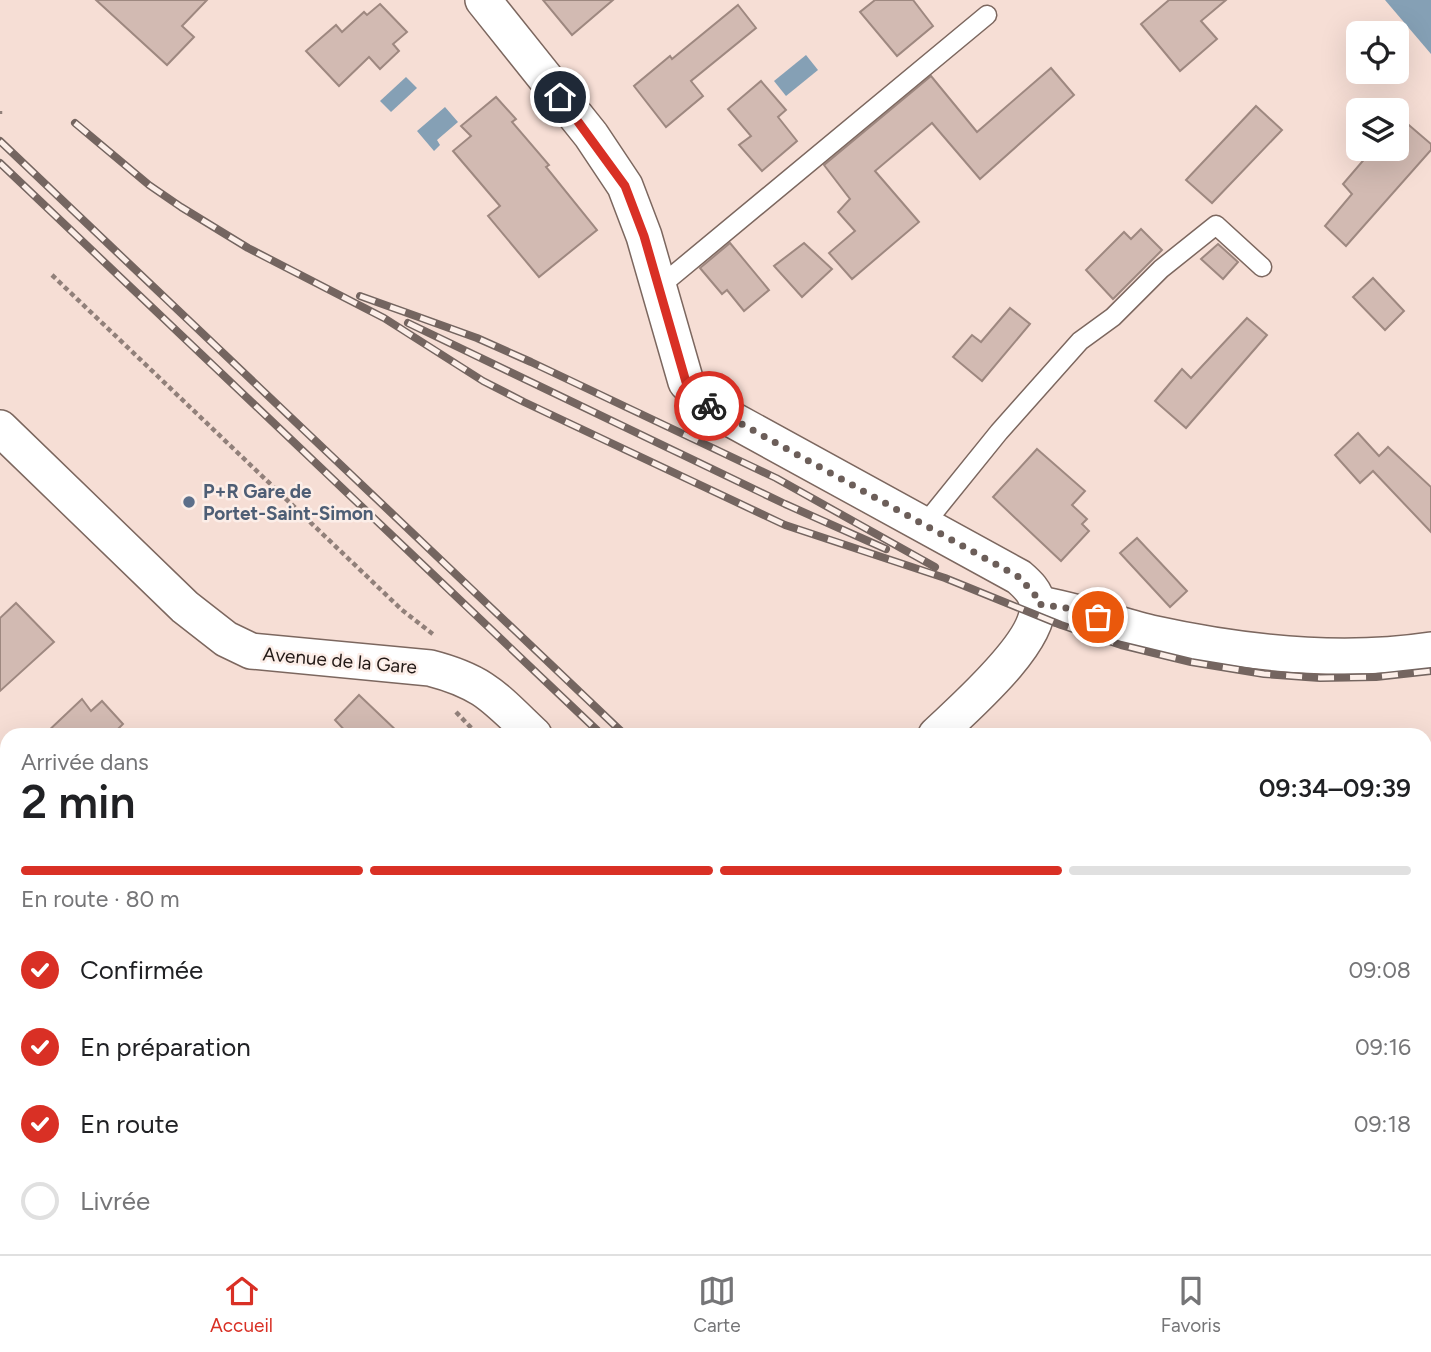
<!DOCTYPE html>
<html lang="fr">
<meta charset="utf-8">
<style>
:root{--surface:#fff;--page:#f2f2f2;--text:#202124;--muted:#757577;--line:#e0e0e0;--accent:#d93025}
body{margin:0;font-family:Figtree,sans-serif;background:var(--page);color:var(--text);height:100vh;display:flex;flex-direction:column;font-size:26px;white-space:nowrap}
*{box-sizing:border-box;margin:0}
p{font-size:23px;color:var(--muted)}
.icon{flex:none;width:38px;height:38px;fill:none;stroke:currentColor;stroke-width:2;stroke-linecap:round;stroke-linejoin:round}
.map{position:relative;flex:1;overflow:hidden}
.drawer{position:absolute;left:0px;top:728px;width:1432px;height:527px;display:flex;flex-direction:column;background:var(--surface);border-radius:21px 21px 0 0;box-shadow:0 7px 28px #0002}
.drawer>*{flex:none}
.fabs{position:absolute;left:1346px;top:21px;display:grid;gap:14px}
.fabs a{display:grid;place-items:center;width:63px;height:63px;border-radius:10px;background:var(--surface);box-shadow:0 7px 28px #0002;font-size:35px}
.pin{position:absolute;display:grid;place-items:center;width:60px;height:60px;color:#fff;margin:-30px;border:4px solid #fff;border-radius:50%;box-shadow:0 2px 7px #0007}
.courier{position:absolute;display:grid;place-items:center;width:70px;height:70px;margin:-35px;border:5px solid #d93025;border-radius:50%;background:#fff;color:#222;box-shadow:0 2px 9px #0007}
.head em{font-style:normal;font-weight:600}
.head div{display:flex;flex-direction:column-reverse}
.head{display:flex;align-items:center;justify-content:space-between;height:119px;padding:0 21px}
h1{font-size:46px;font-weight:600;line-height:52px}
.bar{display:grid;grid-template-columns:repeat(4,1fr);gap:10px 7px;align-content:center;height:84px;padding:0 21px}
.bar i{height:9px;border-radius:5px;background:var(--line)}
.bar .on{background:var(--accent)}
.bar p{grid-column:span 4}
ol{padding:0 21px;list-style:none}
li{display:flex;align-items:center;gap:21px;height:77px}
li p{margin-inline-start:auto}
li .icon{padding:7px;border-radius:50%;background:var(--accent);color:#fff;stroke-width:4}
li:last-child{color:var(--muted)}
li i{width:38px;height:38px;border:4px solid var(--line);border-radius:50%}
.menu{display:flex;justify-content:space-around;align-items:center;height:98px;border-top:2px solid var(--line);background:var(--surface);font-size:19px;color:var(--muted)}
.menu a{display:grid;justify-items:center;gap:4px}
.menu .on{color:var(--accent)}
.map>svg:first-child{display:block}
.green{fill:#bbc4ad}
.water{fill:#85a0b5}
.building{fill:#d2bab2;stroke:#9e8880;stroke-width:2}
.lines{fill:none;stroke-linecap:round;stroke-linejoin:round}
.service-casing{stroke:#7c675f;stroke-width:21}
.minor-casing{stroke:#7c675f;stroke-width:38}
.tertiary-casing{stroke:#7c675f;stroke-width:42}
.path{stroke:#91807a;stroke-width:4.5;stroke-dasharray:5 3.5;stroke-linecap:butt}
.service{stroke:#fff;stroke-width:18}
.minor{stroke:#fff;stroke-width:35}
.tertiary{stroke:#fff;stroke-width:38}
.rail-casing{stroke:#746560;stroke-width:8}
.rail{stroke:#fceee8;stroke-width:5;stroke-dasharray:16;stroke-linecap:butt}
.done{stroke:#6c5e59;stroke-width:7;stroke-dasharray:0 12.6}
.route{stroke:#d93025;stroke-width:9}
.service-dot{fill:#5c6f8a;stroke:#fceee8;stroke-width:2.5}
.labels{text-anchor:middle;stroke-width:5;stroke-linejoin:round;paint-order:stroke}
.service-label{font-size:19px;font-weight:bold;fill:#4e5e75;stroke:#fceee8;text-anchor:start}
.street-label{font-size:19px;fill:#221916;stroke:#fceee8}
</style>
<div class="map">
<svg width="1431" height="1254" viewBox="0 0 1431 1254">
<rect width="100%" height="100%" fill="#f6ded5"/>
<!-- green -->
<polygon class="green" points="1431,1026 1431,1114 1424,1117 1424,1034"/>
<!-- water -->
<g class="water">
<polygon points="1385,0 1431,0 1431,54"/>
<polygon points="806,55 818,70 786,96 774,81"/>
<polygon points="406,77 417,88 391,112 380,101"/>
<polygon points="445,107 458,122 437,140 440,145 434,151 417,131"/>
</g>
<!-- building -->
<g class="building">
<polygon points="96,0 207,0 182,26 194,37 167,65"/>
<polygon points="543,0 613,0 572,35"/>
<polygon points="875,0 913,0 933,26 897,56 860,12"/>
<polygon points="1169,0 1226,0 1201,21 1217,39 1180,71 1141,24"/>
<polygon points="380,4 407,32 393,44 399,51 380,69 369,57 339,86 306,51 336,25 342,32 364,12 367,15"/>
<polygon points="738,5 756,28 691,81 703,96 666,127 634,86 670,56 672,59"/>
<polygon points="1051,68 1074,95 980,179 932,123 875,171 919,222 852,279 829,253 855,231 838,212 850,199 824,165 931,76 977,132"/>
<polygon points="761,81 786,110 778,117 797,141 762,171 739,145 751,136 728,109"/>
<polygon points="496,97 516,119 512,122 549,165 546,167 597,230 539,277 488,216 500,206 453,151 471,136 461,126"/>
<polygon points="1256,106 1282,130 1212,203 1186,180"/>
<polygon points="1396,114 1431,144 1431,150 1346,246 1325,226 1352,194 1343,184 1373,149 1396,149"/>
<polygon points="1141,229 1162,250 1113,299 1086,270 1124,232 1131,239"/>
<polygon points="730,243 769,290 744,311 727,290 722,294 700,268"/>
<polygon points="804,243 832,269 802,297 774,266"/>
<polygon points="1218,244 1238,262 1223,279 1201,259"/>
<polygon points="1373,278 1404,311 1385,330 1353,297"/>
<polygon points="1010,308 1030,324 982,381 953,357 972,335 981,342"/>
<polygon points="1247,318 1267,335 1186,428 1155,401 1182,369 1191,378"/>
<polygon points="1358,433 1379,456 1388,447 1431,487 1431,532 1373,471 1360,483 1335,455"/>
<polygon points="1037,449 1085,491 1072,505 1087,519 1082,524 1089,531 1061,561 993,497"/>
<polygon points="1137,538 1187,591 1170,607 1120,553"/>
<polygon points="16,603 54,642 0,691 0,618"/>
<polygon points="359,695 401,735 349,735 335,720"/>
<polygon points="82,699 91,711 102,701 123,724 112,735 44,735"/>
</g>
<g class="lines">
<!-- service casing -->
<g class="service-casing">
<g id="service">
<polyline points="659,287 987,15"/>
<polyline points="923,526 999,432 1080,341 1113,317 1161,269 1216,225 1262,267"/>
</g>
</g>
<!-- minor casing -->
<g class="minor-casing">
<g id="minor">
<path d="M483,0L591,135L625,186L644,236L686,382L711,408L1019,577C1027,584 1036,592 1037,603C1043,641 962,710 936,735"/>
<path d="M0,428L185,607L226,639L251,651L430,668C484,682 495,698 534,735"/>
<path d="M1038,604C1077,610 1113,624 1151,633C1242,653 1338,664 1431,650"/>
<polyline points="1424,1227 1431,1220"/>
<polyline points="1071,1248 1078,1254"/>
<polyline points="1400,1254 1406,1248"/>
</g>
</g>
<!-- tertiary casing -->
<g class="tertiary-casing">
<g id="tertiary">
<polyline points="1424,1131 1431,1129"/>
<polyline points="1424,1160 1431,1158"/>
<polyline points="1202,1254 1209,1248"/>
</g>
</g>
<!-- path -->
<g class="path">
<polyline points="0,111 0,114"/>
<polyline points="52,275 402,610 434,635"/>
<polyline points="456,712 478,735"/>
<polyline points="1424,1015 1431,1008"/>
<polyline points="1014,1248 1020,1254"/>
</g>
<!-- service -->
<use href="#service" class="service"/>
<!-- minor -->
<use href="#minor" class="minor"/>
<!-- tertiary -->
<use href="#tertiary" class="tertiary"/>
<!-- rail casing -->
<g class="rail-casing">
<g id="rail">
<polyline points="75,123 149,185 181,207 248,248 384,318 483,381 524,402 785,525 945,578 1061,625 1121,645 1191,662 1264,674 1320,678 1376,677 1431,671"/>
<polyline points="0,141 625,735"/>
<polyline points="0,163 602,735"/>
<polyline points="360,296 477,338 531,362 776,478 935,567"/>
<polyline points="408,323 785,504 886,549"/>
<polyline points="1142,1248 1149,1254"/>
<polyline points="1165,1248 1171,1254"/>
</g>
</g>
<!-- rail -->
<use href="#rail" class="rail"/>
</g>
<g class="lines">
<!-- done -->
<polyline class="done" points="709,406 1019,577 1035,595 1038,604 1073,609 1098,617"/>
<!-- route -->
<polyline class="route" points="560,97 625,186 644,236 686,382 709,406"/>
</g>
<!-- markers -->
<circle class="service-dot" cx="189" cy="502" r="7"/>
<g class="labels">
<!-- service labels -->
<g class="service-label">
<text x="203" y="498">P+R Gare de<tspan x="203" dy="22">Portet-Saint-Simon</tspan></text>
</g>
<!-- street labels -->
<g class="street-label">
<text transform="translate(340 660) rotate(5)" y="7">Avenue de la Gare</text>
</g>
</g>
</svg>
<div class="fabs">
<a><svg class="icon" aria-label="locate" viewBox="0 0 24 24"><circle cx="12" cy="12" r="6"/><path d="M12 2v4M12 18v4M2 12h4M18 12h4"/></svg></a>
<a><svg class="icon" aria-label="layers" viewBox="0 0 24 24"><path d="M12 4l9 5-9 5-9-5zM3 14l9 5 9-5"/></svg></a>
</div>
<div class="pin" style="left:1098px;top:617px;background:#ea580c"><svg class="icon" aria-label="bag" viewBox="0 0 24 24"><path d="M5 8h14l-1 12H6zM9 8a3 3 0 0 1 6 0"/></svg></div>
<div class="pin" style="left:560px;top:97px;background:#1f2937"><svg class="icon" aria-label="home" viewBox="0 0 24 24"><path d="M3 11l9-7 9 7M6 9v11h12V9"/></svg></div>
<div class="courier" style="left:709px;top:406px"><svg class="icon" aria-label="bike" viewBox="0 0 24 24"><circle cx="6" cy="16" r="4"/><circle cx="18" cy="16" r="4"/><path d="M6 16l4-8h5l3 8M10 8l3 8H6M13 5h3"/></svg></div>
<section class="drawer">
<div class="head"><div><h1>2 min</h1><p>Arrivée dans</p></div><em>09:34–09:39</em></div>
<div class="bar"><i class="on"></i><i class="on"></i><i class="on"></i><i></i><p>En route · 80 m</p></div>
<ol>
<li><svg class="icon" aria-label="check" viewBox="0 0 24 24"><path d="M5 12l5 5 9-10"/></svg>Confirmée<p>09:08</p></li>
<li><svg class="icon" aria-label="check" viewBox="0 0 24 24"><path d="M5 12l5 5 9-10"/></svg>En préparation<p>09:16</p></li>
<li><svg class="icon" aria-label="check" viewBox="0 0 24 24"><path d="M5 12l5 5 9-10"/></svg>En route<p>09:18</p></li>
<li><i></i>Livrée</li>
</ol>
</section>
</div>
<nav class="menu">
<a class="on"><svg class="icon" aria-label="home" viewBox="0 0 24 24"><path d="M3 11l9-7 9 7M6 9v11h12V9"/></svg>Accueil</a>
<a><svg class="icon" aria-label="map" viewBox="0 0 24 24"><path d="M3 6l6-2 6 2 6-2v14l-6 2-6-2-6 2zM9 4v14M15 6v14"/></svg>Carte</a>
<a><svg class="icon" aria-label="saved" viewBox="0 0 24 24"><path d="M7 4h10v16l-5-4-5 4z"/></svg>Favoris</a>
</nav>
